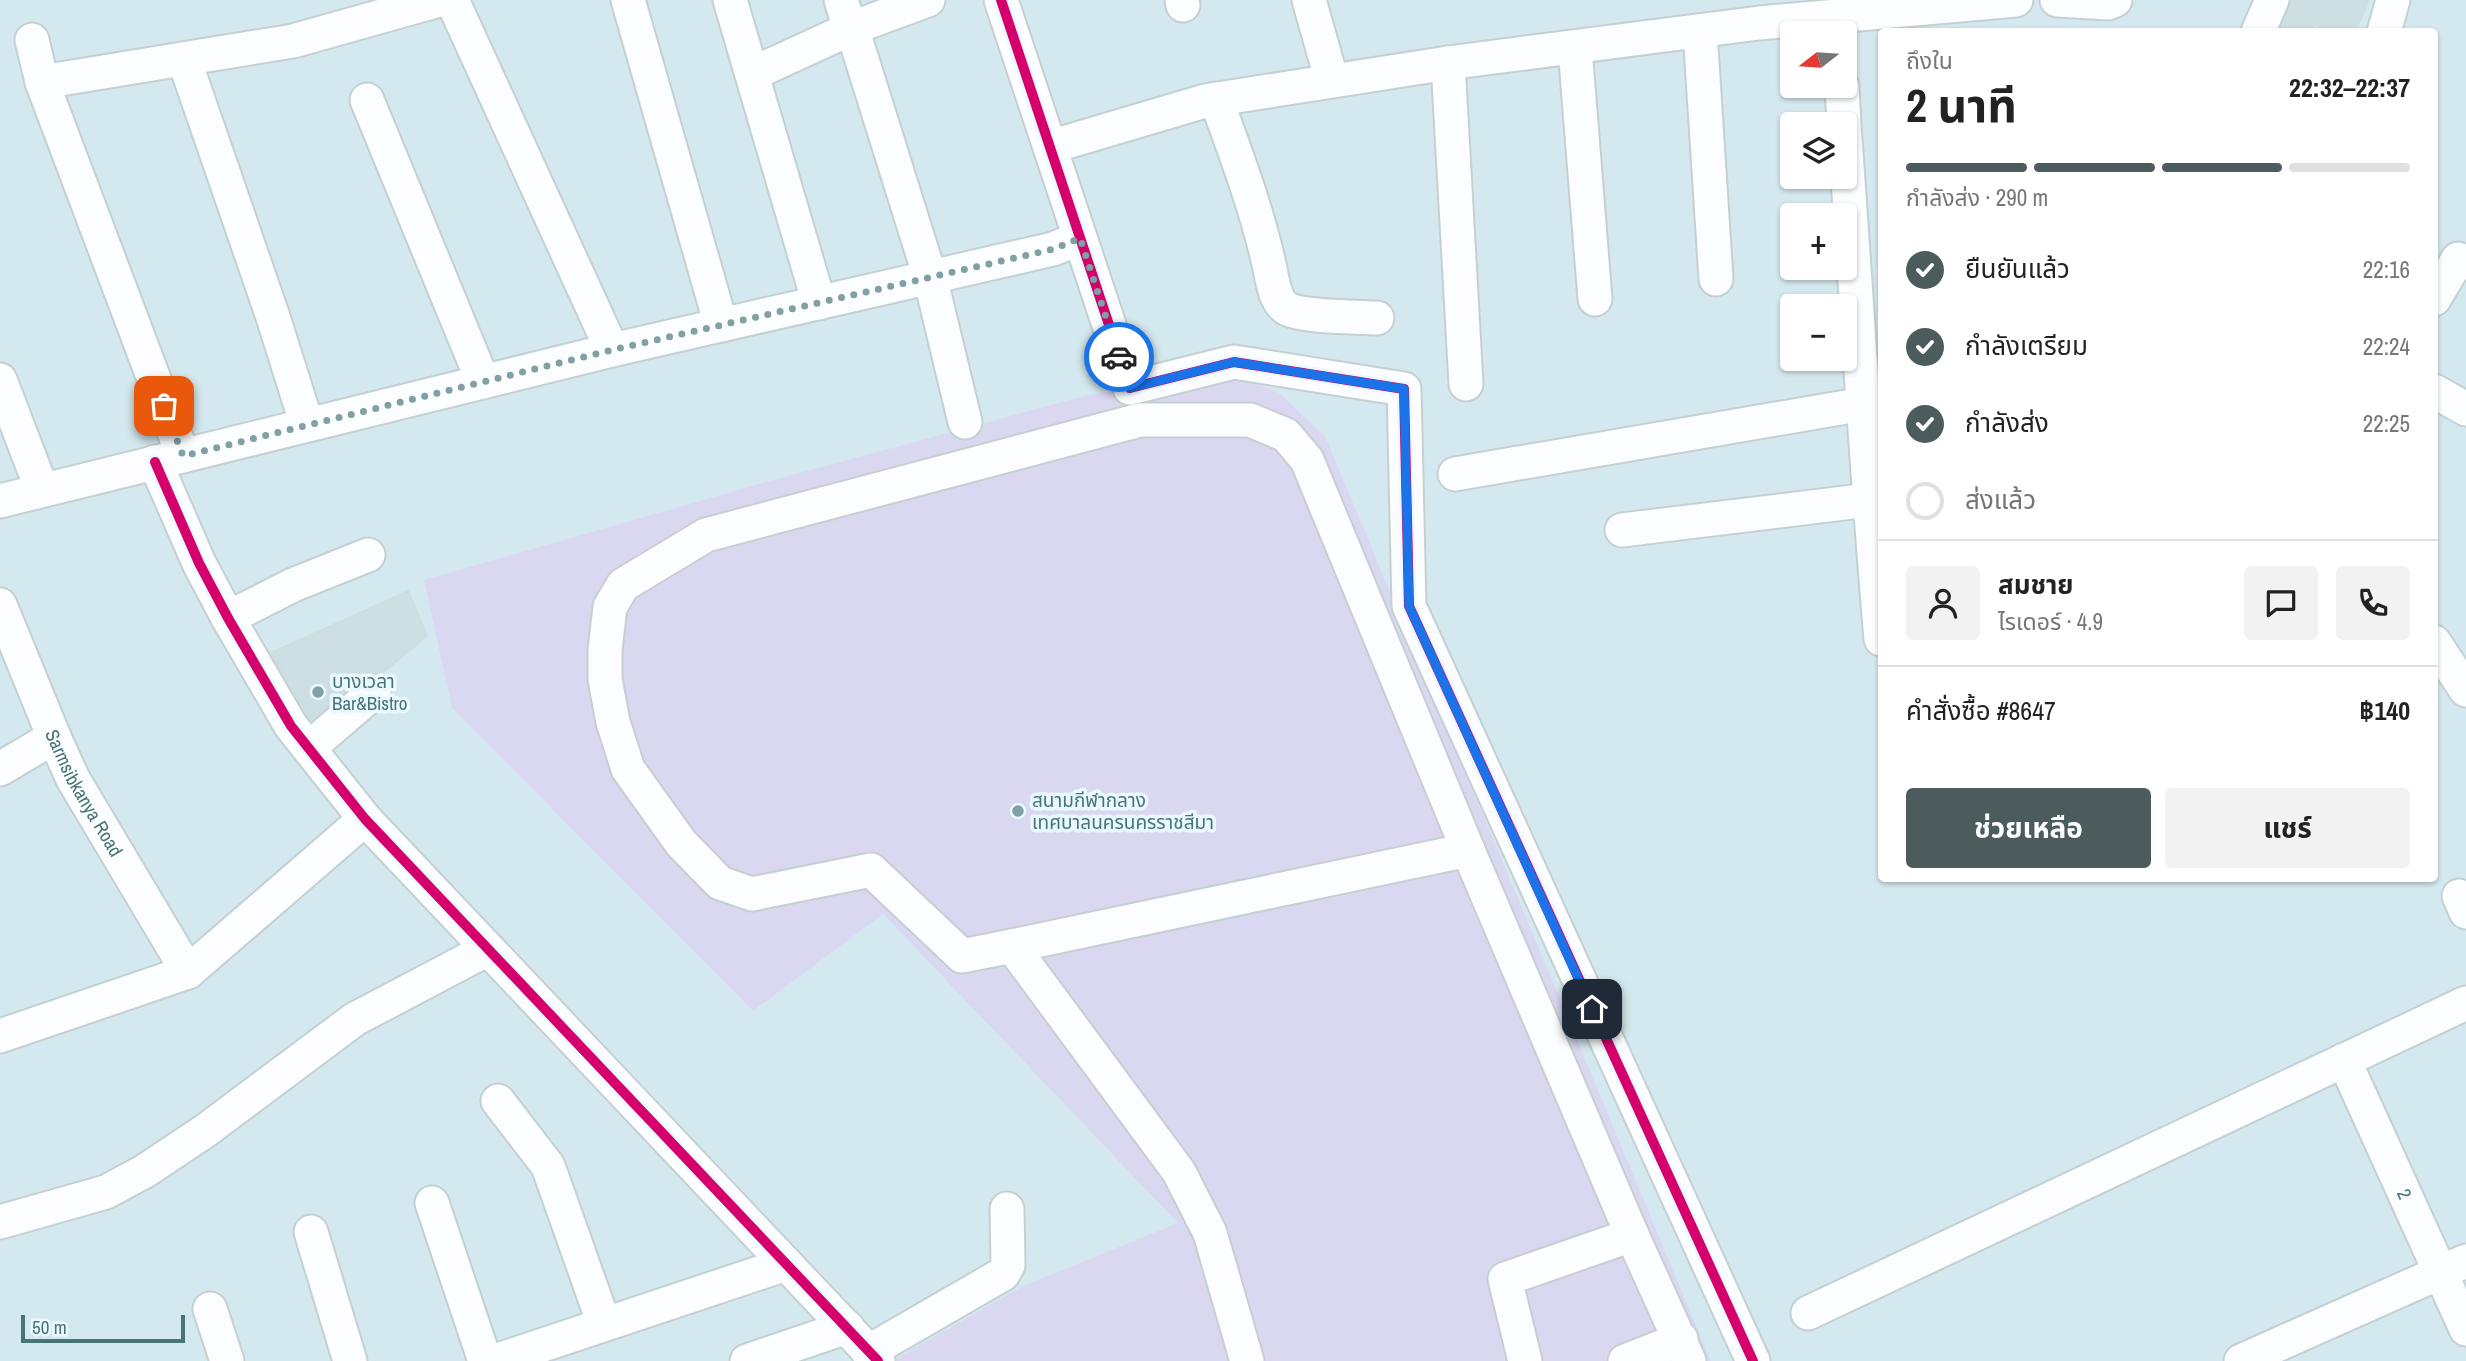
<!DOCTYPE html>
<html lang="th">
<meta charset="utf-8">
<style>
:root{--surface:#fff;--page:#f2f2f2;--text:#222;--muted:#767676;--line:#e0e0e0;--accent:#4c5b5c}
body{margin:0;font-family:"Archivo Narrow","Noto Sans Thai",sans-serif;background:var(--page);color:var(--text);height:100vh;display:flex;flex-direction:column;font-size:26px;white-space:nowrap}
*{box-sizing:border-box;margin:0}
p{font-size:23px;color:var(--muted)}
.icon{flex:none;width:38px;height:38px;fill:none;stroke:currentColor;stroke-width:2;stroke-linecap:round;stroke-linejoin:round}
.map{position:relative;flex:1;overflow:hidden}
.details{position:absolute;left:1878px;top:28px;width:560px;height:854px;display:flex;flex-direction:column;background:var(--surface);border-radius:7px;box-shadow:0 2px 5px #0004}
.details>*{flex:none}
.needle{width:46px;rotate:253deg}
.fabs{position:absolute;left:1780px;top:21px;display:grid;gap:14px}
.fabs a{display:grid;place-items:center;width:77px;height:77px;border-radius:7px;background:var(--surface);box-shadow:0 2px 5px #0004;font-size:35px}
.scale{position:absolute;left:21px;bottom:18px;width:164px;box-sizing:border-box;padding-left:7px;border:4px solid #477477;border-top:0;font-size:19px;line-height:24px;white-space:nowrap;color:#477477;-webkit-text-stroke:5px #eaf9ff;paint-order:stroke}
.pin{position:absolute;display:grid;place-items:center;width:60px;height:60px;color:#fff;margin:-30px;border-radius:14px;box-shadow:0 4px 10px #0006}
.courier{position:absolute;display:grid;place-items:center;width:70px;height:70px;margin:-35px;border:5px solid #1a73e8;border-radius:50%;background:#fff;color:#222;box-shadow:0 2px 9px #0007}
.summary em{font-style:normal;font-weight:700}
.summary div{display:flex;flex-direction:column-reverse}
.summary{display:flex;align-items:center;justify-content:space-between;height:119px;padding:0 28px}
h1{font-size:46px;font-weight:700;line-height:52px}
.bar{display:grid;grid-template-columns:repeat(4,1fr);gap:10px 7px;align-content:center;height:84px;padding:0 28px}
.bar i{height:9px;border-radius:5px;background:var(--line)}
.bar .active{background:var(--accent)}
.bar p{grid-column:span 4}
.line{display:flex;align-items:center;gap:18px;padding:0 28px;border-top:2px solid var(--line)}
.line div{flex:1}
.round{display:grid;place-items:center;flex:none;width:74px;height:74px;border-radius:7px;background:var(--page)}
ol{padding:0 28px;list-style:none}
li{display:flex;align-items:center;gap:21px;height:77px}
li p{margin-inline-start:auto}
li .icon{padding:7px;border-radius:50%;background:var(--accent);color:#fff;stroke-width:4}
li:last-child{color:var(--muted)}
li i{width:38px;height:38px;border:4px solid var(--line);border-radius:50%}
.cta{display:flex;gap:14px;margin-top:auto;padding:14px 28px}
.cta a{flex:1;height:80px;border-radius:7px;background:var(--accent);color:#fff;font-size:28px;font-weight:700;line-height:80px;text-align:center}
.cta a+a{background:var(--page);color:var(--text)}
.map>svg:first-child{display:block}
.residential{fill:#d4e9ef;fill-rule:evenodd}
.park{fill:#dad7f1}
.building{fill:#cddfe2;stroke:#cbdee0;stroke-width:2}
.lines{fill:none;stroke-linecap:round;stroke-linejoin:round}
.minor-casing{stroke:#c4d0d2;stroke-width:37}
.minor{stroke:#fcfdfe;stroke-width:33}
.cycleway-casing{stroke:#eaf9ff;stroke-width:15}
.cycleway{stroke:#d6006c;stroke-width:10}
.done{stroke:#80a0a4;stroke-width:7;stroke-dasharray:0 12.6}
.route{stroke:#1a73e8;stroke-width:9}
.poi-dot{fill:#80a0a4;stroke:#eaf9ff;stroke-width:2.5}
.labels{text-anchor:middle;stroke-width:7;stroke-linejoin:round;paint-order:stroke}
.poi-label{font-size:19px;fill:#477477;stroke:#eaf9ff;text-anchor:start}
.street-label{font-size:19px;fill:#477477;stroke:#eaf9ff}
</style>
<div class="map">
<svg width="2466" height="1361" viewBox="0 0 2466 1361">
<rect width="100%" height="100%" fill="#e9f3f7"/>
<!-- residential -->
<path class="residential" d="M0,0H2466V1361H0ZM1881,32H2434V878H1881ZM1792,33H1844V86H1792ZM1792,124H1844V177H1792ZM1792,215H1844V268H1792ZM1792,306H1844V359H1792Z"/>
<!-- park -->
<polygon class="park" points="1233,373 1279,393 1325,436 1711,1361 892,1361 1023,1286 1178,1223 883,914 753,1011 452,708 424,580 766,482 1088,395"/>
<!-- building -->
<g class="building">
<polygon points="2291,0 2369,0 2355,32 2334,32 2314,24 2311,32 2279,32"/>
<polygon points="408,591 427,636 381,674 371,673 361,677 311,721 271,653"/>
</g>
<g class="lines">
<!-- minor casing -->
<g class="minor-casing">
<g id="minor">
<polyline points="628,0 721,325"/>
<polyline points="730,0 819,303"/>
<polyline points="841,0 850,29"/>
<polyline points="1001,0 1130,388 1234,362 1404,389 1409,606 1753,1361"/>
<polyline points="1182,0 1183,5"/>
<polyline points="1309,0 1332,81"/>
<polyline points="2057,0 2108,3 2115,0"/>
<polyline points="852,28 930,277 965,422"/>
<polyline points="1700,31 1716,279"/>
<polyline points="2258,32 2272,0"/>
<polyline points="2384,32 2393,0"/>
<polyline points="32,40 42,82 183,456"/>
<polyline points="1575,48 1595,299"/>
<polyline points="184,59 273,317 307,425"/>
<polyline points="1448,63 1466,384"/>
<polyline points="752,74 852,28 928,0"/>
<polyline points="42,82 293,41 439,0"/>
<polyline points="1842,86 1844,124"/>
<path d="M1216,99C1236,154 1256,207 1269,264C1272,277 1274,300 1286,308C1299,317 1358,317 1377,318"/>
<polyline points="367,100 483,382"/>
<path d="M1844,126C1857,297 1866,469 1881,639"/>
<polyline points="1050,147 1205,101 1448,63 1759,23 2016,0"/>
<polyline points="2434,299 2458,259 2466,263"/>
<polyline points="612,350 1053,249 1080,238"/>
<polyline points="0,380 42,490"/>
<polyline points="2434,391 2466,409"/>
<polyline points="155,462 199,563 228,618 291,726 365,819 878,1361"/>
<polyline points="1455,474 1881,401"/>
<polyline points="0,501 612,350 452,0"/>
<polyline points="1622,530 1869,500"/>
<path id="s1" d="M0,605L54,737L73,779L188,972"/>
<polyline points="228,618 293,585 368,555"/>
<polyline points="2434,642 2466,690"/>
<polyline points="309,748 374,692"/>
<polyline points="0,769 54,737"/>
<polyline points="2459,896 2466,912"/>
<polyline points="1012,946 962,956 871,870 752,894 720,883 681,843 628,769 613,722 605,679 605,650 610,607 623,585 706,535 1140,420 1250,420 1286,435 1307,460 1468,850 1632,1235 1689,1361"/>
<polyline points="0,1036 188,972 365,819"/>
<path id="s2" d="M2344,1060L2466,1329"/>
<polyline points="498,1101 548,1166 604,1324"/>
<polyline points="432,1203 485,1361"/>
<polyline points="0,1222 106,1192 145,1171 205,1131 355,1019 488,949"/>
<polyline points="311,1232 350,1361"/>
<polyline points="210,1309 227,1361"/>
<polyline points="1808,1313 2466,1003"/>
<polyline points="868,1352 1003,1274 1008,1265 1007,1209"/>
<polyline points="495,1361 786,1264"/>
<polyline points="747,1361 847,1327"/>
<polyline points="1247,1361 1210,1233 1179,1172 1012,946 1468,850"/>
<polyline points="1525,1361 1505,1279 1632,1235"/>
<polyline points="1625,1361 1681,1339"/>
<polyline points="2241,1361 2466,1261"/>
</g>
</g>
<!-- minor -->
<use href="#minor" class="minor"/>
<!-- cycleway casing -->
<g class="cycleway-casing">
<g id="cycleway">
<polyline points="1001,0 1130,388 1234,362 1404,389 1409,606 1753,1361"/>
<polyline points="155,462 199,563 228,618 291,726 365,819 878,1361"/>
</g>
</g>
<!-- cycleway -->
<use href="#cycleway" class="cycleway"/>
</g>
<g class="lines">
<!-- done -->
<polyline class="done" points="164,406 183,456 612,350 1054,249 1080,238 1119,357"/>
<!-- route -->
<polyline class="route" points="1119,357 1130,388 1234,362 1404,389 1409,606 1592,1009"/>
</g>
<!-- markers -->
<g class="poi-dot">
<circle cx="318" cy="692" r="7"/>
<circle cx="1018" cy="811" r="7"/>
</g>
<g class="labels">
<!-- poi labels -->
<g class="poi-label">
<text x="332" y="688">บางเวลา<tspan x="332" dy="22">Bar&amp;Bistro</tspan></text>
<text x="1032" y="807">สนามกีฬากลาง<tspan x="1032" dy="22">เทศบาลนครนครราชสีมา</tspan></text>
</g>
<!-- street labels -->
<g class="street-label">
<text dy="7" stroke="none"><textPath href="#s1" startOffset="206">Sarmsibkanya Road</textPath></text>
<text dy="7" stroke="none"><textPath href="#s2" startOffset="147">2</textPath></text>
</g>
</g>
</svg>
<div class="fabs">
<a><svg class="needle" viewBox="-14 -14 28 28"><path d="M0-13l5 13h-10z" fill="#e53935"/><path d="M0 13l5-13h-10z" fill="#767676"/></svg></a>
<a><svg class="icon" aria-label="layers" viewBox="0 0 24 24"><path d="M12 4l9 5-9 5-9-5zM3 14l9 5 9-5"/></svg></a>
<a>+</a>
<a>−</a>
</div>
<div class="scale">50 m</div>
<div class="pin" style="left:164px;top:406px;background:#ea580c"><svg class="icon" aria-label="bag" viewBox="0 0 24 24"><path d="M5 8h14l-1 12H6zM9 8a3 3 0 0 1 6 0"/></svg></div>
<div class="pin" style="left:1592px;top:1009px;background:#1f2937"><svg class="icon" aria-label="home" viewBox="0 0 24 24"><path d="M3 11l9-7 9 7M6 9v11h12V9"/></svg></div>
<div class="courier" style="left:1119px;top:357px"><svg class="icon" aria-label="car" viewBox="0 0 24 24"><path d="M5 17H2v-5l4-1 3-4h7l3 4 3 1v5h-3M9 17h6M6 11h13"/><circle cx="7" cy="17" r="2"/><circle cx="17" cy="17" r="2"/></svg></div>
<section class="details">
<div class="summary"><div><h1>2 นาที</h1><p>ถึงใน</p></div><em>22:32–22:37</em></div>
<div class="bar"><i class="active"></i><i class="active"></i><i class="active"></i><i></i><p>กำลังส่ง · 290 m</p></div>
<ol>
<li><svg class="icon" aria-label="check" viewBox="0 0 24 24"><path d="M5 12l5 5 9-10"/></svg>ยืนยันแล้ว<p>22:16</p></li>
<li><svg class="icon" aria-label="check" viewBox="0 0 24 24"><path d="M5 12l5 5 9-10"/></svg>กำลังเตรียม<p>22:24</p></li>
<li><svg class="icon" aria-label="check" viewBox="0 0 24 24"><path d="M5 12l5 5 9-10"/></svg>กำลังส่ง<p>22:25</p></li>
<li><i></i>ส่งแล้ว</li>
</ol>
<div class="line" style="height:126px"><a class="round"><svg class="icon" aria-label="person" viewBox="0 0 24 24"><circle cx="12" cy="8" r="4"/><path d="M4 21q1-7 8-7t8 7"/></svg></a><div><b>สมชาย</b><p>ไรเดอร์ · 4.9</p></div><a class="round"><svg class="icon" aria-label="chat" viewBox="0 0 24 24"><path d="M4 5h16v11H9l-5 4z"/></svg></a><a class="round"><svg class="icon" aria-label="phone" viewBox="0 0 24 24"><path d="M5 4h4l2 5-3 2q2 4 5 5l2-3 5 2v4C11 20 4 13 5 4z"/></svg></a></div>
<div class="line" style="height:91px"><div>คำสั่งซื้อ #8647</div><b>฿140</b></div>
<div class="cta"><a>ช่วยเหลือ</a><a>แชร์</a></div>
</section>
</div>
